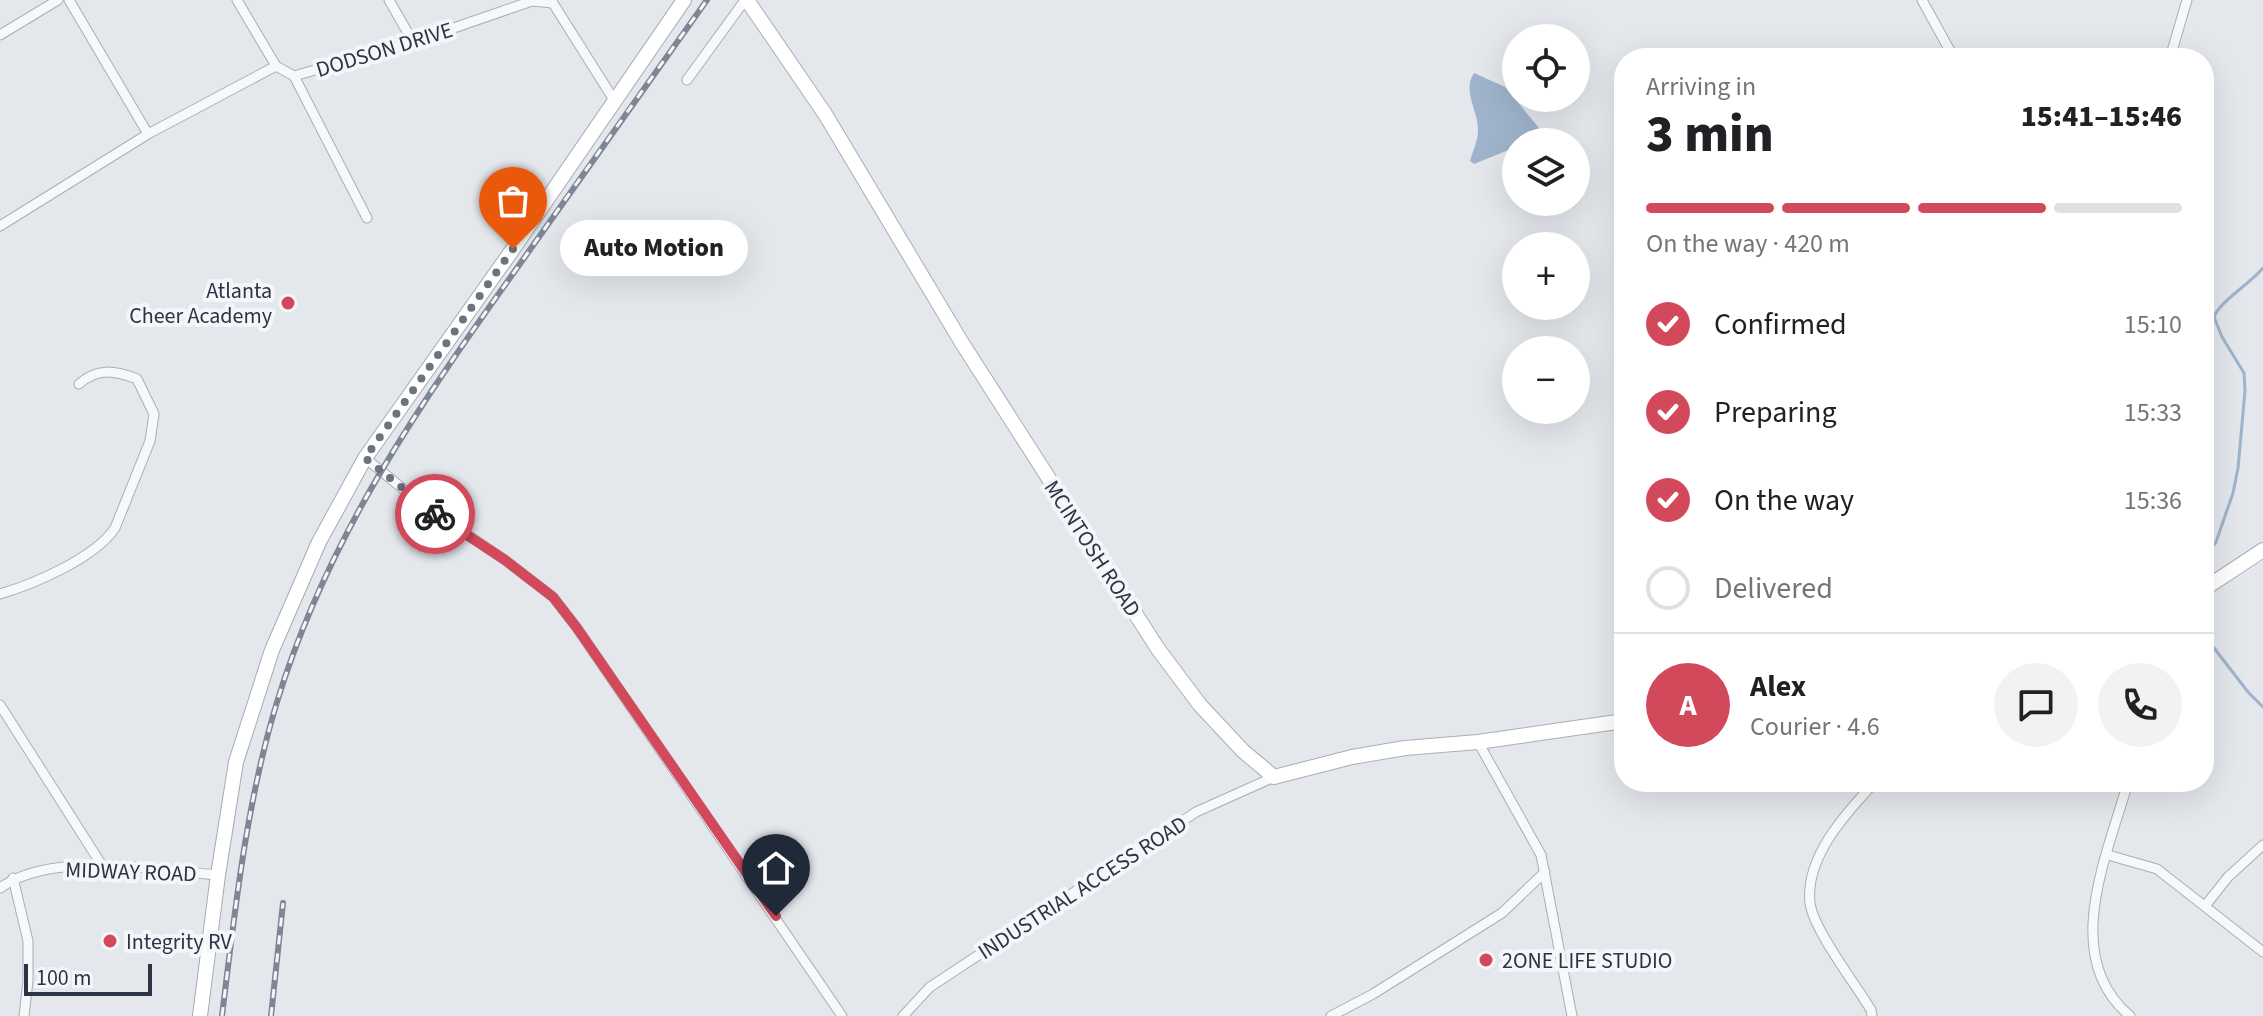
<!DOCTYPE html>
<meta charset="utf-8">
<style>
:root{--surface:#fff;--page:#f2f2f2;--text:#202124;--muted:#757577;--line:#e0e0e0;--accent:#d1495b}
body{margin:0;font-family:"Source Sans 3",sans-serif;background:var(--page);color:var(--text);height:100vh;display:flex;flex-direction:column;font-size:30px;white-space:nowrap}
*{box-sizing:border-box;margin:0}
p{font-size:26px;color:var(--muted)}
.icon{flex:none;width:44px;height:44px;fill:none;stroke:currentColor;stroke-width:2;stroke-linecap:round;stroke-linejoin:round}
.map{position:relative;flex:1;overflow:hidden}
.details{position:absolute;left:1614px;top:48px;width:600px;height:744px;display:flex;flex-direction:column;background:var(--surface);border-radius:32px;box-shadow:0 8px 32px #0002}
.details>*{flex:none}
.buttons{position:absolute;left:1502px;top:24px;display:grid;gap:16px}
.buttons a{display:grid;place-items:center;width:88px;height:88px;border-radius:50%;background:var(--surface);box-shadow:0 8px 32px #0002;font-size:40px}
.scale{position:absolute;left:24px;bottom:20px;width:128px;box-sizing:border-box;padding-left:8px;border:4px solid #2b3445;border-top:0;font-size:22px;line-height:28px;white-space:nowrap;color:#2b3445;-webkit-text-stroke:6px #f4f6f9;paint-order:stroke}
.pin{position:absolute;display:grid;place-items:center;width:68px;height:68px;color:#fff;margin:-82px -34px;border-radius:50% 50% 50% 0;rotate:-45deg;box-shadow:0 0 8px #0007}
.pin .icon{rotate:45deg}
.courier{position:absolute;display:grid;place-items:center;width:80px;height:80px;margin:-40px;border:6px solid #d1495b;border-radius:50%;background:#fff;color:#222;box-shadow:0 2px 10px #0007}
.bubble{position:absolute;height:56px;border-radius:28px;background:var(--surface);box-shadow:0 8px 32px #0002;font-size:26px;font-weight:800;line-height:56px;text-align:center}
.head em{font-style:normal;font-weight:800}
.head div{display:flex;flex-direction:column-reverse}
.head{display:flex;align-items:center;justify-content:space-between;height:136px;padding:0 32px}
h1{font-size:52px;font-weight:800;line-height:60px}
.bar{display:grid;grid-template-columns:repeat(4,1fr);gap:12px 8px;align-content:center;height:96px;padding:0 32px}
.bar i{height:10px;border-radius:6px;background:var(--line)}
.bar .current{background:var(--accent)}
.bar p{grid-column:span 4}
.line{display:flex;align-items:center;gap:20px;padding:0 32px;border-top:2px solid var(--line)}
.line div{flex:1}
.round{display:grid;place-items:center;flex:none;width:84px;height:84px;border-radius:42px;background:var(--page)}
ol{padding:0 32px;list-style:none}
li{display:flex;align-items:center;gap:24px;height:88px}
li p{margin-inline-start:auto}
li .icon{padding:8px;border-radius:50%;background:var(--accent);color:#fff;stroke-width:4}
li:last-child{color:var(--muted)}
li i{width:44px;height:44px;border:4px solid var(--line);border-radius:50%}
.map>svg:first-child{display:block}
.water{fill:#9fb4cc}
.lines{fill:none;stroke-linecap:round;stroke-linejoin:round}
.stream{stroke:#9fb4cc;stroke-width:3}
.street-casing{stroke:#a9aeb7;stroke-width:11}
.secondary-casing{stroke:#a9aeb7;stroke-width:16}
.primary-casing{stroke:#a3abb8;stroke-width:16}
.street{stroke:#f7f8fa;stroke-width:9}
.secondary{stroke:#fff;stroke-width:14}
.primary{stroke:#fff;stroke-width:14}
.rail-casing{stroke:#7d8696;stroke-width:6}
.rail{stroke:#f4f6f9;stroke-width:3;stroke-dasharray:9;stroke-linecap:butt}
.done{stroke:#6c737f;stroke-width:8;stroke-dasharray:0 14.4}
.route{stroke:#d1495b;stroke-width:10}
.poi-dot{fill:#d1495b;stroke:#f4f6f9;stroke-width:3}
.labels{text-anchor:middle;stroke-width:8;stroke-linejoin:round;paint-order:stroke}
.street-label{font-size:22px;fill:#2b3445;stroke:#f4f6f9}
.poi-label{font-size:22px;fill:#2b3445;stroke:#f4f6f9;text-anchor:start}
</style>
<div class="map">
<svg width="2263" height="1016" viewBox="0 0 2263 1016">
<rect width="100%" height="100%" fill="#e4e7ec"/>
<!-- water -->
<path class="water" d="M1474,73L1505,87L1539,128C1538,142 1527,142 1516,142V147L1474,164L1470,161C1473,150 1478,141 1478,130C1478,110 1462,91 1474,73Z"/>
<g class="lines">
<!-- stream -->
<g class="stream">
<path d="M2204,557L2216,542L2233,493L2238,468L2245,391L2244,373L2222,337L2214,317C2220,301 2250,284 2263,268"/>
<polyline points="2204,635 2248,692 2263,707"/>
</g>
<!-- street casing -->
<g class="street-casing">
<g id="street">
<polyline points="69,0 148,134"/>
<polyline points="237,0 276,66"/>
<polyline points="389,0 413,42"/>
<polyline points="551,0 614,100"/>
<polyline points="1922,0 1954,58"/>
<polyline points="0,35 58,0"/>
<polyline points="2170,58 2187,0"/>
<polyline points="294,76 367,218"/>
<polyline points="687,80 745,0"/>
<polyline points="0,226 148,134 276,66 294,76 413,42 532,1 553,3"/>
<polyline points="365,458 423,505 505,560 553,597 577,628 842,1016"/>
<path d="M0,594C34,584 95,558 115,528L150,441L154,414L137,379C114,370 97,368 79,384"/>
<polyline points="0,705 103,867"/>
<polyline points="1478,742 1541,855 1572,1016"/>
<path d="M2128,782C2108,854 2059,957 2130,1016"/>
<polyline points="2108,855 2157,869 2263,952"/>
<polyline points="13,878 28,941 28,981 24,1016"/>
<path d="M0,888C52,850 156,870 218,875"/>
<polyline points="2205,906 2228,877 2263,845"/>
<polyline points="903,1016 930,987 1196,812 1274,777"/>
<polyline points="1331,1016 1373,994 1502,913 1545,872"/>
<path d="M1872,1016L1871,1010C1856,985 1813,929 1810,903C1805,857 1846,813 1875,782"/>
</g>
</g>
<!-- secondary casing -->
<g class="secondary-casing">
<g id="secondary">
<polyline points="747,0 825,114 962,343 1158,649 1200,705 1243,751 1274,777 1352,757 1405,748 1478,742 1624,721"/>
<polyline points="2204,589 2263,550"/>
</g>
</g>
<!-- primary casing -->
<g class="primary-casing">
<polyline id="primary" points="200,1016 218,875 236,762 272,650 319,542 365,458 513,249 684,0"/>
</g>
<!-- street -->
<use href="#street" class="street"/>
<!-- secondary -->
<use href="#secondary" class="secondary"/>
<!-- primary -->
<use href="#primary" class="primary"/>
<!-- rail casing -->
<g class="rail-casing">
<g id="rail">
<path d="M222,1016C235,910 246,804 277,702C328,535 422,401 522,261C583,174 645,87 707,0"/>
<polyline points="271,1016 283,903"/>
</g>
</g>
<!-- rail -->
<use href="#rail" class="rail"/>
</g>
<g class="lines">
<!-- done -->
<polyline class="done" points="435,514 365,458 513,249"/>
<!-- route -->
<polyline class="route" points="435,514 505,560 553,597 577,628 776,916"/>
</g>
<!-- markers -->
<g class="poi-dot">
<circle cx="288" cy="303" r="8"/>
<circle cx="110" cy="941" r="8"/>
<circle cx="1486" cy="960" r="8"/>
</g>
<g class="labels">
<!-- street labels -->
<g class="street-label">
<text transform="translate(384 49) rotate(-17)" y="8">DODSON DRIVE</text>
<text transform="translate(1093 548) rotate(57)" y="8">MCINTOSH ROAD</text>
<text transform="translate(131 871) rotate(2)" y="8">MIDWAY ROAD</text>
<text transform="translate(1082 887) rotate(-33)" y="8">INDUSTRIAL ACCESS ROAD</text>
</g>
<!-- poi labels -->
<g class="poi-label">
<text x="272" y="298" text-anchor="end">Atlanta<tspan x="272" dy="25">Cheer Academy</tspan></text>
<text x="126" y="949">Integrity RV</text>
<text x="1502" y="968">2ONE LIFE STUDIO</text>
</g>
</g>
</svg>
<div class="buttons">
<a><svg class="icon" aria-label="locate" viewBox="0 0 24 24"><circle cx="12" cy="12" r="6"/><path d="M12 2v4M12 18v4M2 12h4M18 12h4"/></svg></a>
<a><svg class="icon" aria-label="layers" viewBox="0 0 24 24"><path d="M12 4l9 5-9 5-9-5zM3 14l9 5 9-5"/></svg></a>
<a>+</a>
<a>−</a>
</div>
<div class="scale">100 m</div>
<div class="pin" style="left:513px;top:249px;background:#ea580c"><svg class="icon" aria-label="bag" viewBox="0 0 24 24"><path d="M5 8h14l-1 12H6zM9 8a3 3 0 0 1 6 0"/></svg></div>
<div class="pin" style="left:776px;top:916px;background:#1f2937"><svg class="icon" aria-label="home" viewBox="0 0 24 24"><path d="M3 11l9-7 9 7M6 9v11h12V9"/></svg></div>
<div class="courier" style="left:435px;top:514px"><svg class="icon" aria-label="bike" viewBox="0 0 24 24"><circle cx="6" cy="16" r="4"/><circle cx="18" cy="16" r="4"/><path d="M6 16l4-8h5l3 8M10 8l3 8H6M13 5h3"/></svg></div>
<div class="bubble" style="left:560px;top:220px;width:188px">Auto Motion</div>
<section class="details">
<div class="head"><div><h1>3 min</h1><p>Arriving in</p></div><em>15:41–15:46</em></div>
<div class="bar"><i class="current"></i><i class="current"></i><i class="current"></i><i></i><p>On the way · 420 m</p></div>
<ol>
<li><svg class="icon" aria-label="check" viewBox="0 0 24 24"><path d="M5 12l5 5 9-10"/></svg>Confirmed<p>15:10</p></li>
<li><svg class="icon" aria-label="check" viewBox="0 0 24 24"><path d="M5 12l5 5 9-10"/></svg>Preparing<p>15:33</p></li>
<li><svg class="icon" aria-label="check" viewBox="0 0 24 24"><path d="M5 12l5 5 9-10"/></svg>On the way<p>15:36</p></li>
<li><i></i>Delivered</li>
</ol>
<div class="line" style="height:144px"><b class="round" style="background:var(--accent);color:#fff">A</b><div><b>Alex</b><p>Courier · 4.6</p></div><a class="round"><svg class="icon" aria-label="chat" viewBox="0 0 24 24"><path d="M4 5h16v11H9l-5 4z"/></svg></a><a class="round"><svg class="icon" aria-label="phone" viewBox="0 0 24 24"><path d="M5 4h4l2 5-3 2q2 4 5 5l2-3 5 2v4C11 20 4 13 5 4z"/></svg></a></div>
</section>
</div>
